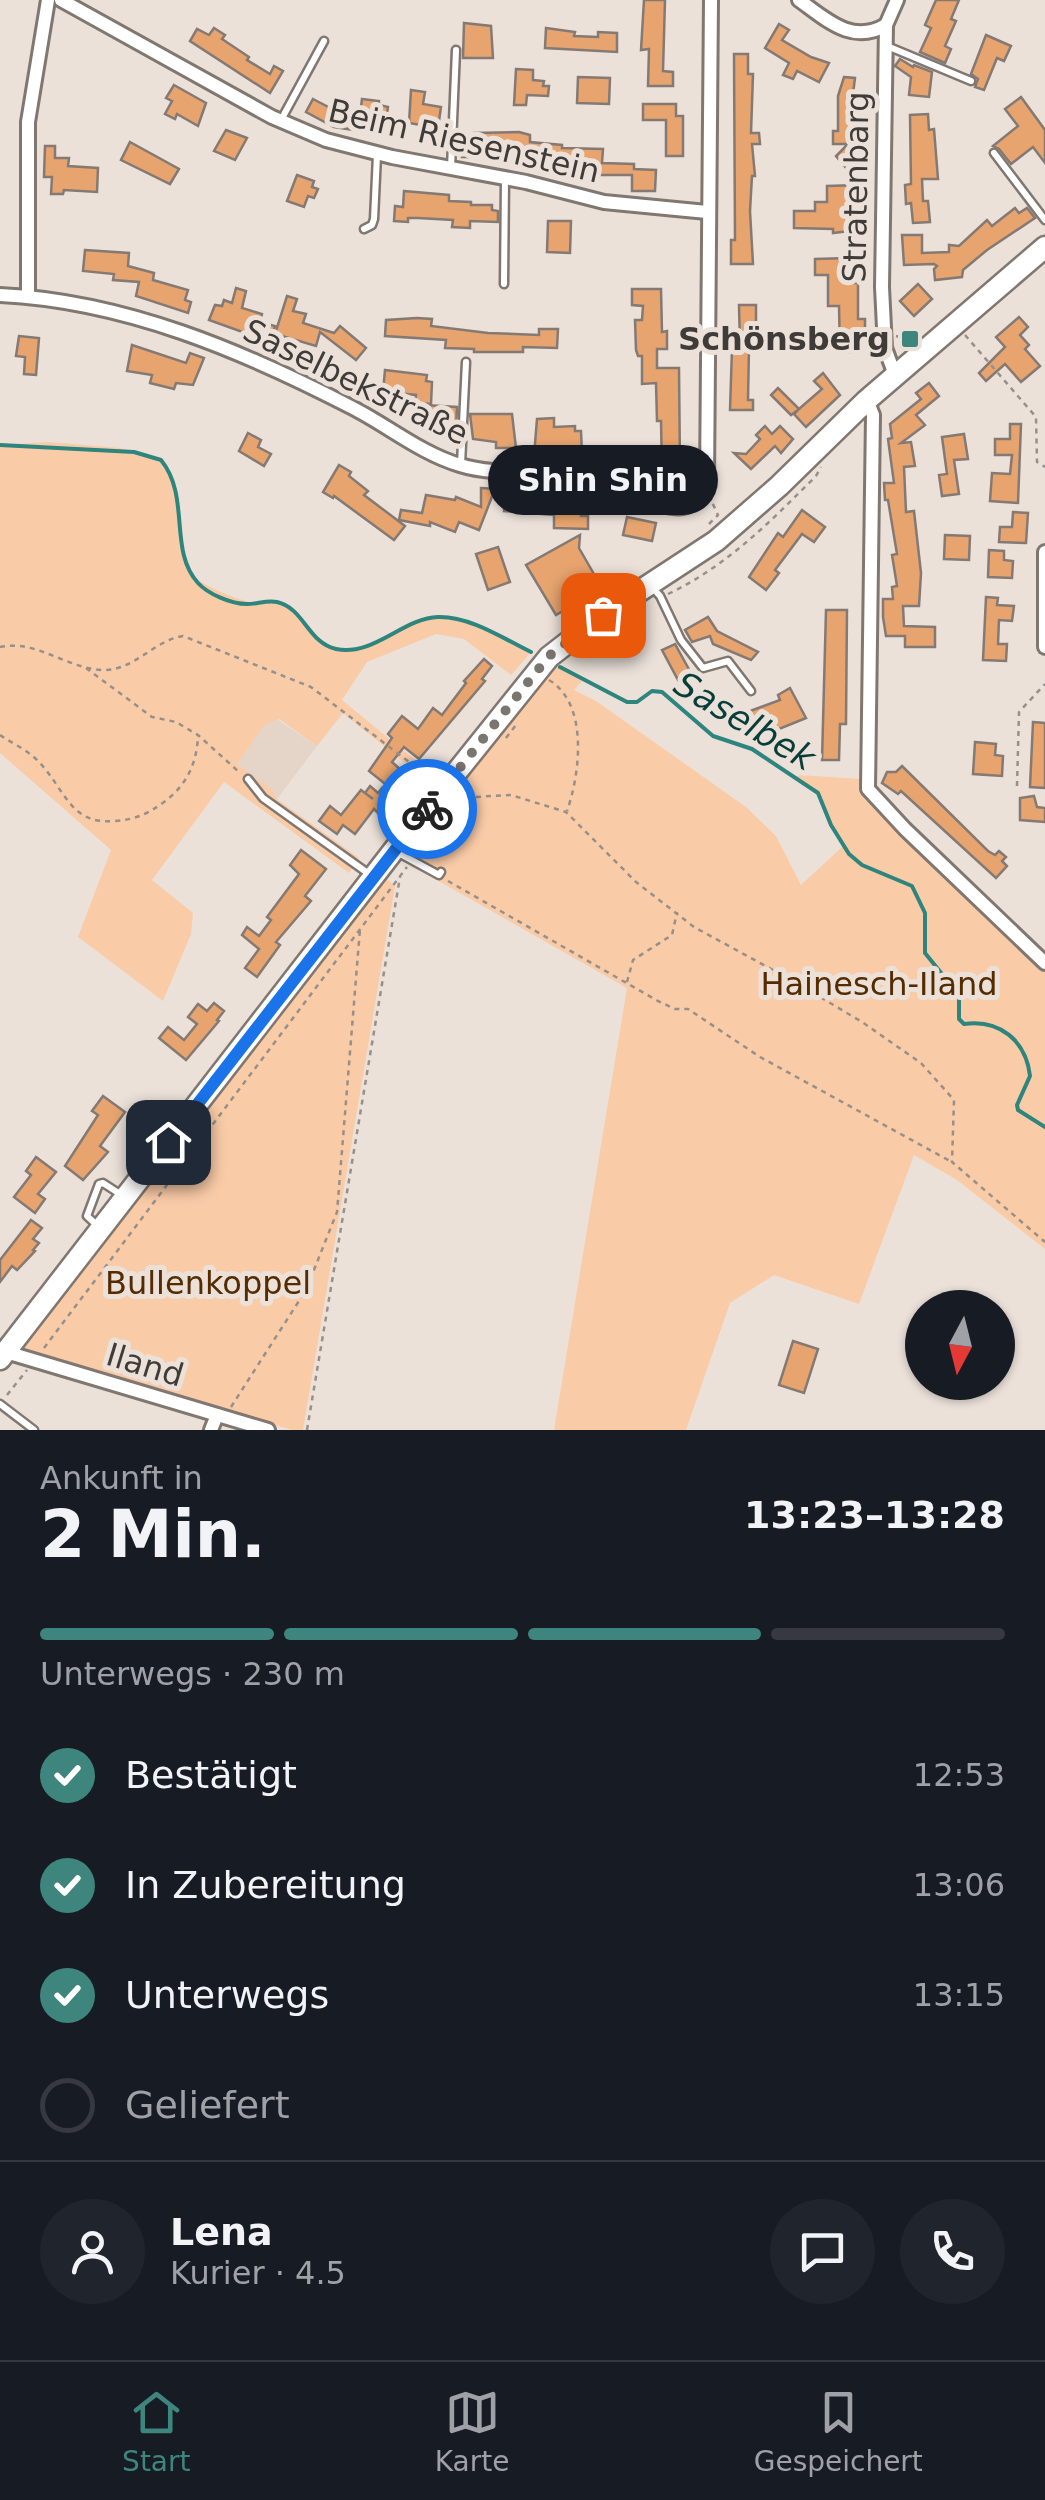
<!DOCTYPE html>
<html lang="de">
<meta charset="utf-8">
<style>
:root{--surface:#171b24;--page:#20242c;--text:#f1f3f6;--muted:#9ea1a6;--line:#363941;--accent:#3e857e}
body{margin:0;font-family:"DejaVu Sans",sans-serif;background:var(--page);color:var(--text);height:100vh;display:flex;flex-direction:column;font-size:38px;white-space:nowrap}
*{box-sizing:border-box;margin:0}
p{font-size:32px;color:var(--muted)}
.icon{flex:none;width:55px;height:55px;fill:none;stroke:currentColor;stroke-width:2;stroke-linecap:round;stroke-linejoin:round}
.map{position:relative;height:1430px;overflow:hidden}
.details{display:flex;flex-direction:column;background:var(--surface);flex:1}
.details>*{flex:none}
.needle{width:65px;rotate:187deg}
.tools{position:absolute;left:905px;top:1290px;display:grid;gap:20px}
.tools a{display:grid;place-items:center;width:110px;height:110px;border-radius:50%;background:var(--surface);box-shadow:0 2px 8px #0004;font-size:50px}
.pin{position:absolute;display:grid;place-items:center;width:85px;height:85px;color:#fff;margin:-42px;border-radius:20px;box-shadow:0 5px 15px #0006}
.courier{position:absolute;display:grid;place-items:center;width:100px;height:100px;margin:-50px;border:8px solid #1a73e8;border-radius:50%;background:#fff;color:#222;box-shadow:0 2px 12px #0007}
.bubble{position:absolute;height:70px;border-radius:35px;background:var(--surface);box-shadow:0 2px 8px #0004;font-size:32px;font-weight:700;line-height:70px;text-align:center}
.head em{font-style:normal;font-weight:700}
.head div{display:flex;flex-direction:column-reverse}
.head{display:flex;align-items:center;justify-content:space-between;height:170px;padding:0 40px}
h1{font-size:65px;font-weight:700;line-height:75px}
.bar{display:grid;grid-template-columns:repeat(4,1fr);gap:15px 10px;align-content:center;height:120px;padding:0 40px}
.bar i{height:12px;border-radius:8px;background:var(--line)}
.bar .current{background:var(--accent)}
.bar p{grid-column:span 4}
.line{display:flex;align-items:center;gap:25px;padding:0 40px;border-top:2px solid var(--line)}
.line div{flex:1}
.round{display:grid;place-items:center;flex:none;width:105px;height:105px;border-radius:52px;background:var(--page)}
ol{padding:0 40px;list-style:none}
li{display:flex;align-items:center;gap:30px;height:110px}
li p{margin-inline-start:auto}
li .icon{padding:10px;border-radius:50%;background:var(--accent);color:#fff;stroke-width:4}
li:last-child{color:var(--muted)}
li i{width:55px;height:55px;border:5px solid var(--line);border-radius:50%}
.menu{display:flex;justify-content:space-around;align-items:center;height:140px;border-top:2px solid var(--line);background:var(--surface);font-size:28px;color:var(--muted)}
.menu a{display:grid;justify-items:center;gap:5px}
.menu .current{color:var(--accent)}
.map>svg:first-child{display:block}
.built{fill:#e5d4c8}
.green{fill:#facba7}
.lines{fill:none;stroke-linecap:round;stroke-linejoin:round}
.stream{stroke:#2e857d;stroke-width:4}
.building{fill:#e7a46e;stroke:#847a73;stroke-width:2.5}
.lane-casing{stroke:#807770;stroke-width:11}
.street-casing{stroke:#807770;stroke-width:18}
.primary-casing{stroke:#807770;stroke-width:25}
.path{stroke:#97908a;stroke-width:2.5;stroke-dasharray:5 5;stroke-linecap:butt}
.lane{stroke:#fff;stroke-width:6}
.street{stroke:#fff;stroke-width:12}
.primary{stroke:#fff;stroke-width:20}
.done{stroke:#7b7570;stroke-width:10;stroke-dasharray:0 18}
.route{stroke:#1a73e8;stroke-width:12}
.poi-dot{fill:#3e857e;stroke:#ebe1d9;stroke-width:4}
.labels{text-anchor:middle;stroke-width:10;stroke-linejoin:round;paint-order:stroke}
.street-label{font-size:32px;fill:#3f3b38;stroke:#ebe1d9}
.poi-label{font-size:32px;font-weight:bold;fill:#3f3b38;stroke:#ebe1d9;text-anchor:end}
.park-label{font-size:32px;fill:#552b00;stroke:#ebe1d9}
.water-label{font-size:35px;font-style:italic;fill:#073e3a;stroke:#ebe1d9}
</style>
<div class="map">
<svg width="1045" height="1430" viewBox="0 0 1045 1430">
<rect width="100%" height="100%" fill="#ebe1d9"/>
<!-- built -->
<polygon class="built" points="275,718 317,746 277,799 237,764 265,725"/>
<!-- green -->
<g class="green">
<path d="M48,442L120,448L161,460C189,494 173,556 193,576C202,585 244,603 256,603C263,603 271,600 279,602C305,610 309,644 337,649C375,655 403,617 438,617C470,617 503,639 531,652L511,675L464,639L436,634L367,662L342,700L431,773L426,780L343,713L317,746L279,719L265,725L237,764L272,790L277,799L359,858L349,873L224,782L152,880L193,913L191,934L163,1001L78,937L111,850L0,753V445Z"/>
<polygon points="553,663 582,681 574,690 596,701 746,807 776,836 801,885 843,846 831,825 822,797 795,778 800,775 860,779 861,793 1045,966 1045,1249 957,1180 914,1155 859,1304 774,1275 730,1303 686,1430 554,1430 627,988 391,854"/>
<polygon points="378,872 395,886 303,1430 292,1430 10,1347"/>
</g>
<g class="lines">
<!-- stream -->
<g class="stream">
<path d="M0,445L134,452L161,460C191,497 168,550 198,583C208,594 231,604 247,604C257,604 267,600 277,602C304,608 308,643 336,649C373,657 403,618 438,617C470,616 504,639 531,652"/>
<path d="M560,667L627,702H637L652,691L662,692L713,736L752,749L818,793L831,825L849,854L862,865L912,886L925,913V953L959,995V1019L964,1024C999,1019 1026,1040 1030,1076L1017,1105L1018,1110L1045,1127"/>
</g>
</g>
<!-- building -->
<g class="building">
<polygon points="644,0 665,0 663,71 673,72 673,86 648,86 649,49 641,50"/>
<polygon points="936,0 959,0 951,19 956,21 945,46 951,49 945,63 920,52 931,28 925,25"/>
<polygon points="464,23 491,26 493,58 463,58"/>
<polygon points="779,24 789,30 782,40 811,57 829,63 819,82 797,71 793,79 783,75 789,63 765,48"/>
<polygon points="214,28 225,35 222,39 249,57 247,60 270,74 274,66 283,71 270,93 190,41 197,29 209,35"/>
<polygon points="546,28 575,32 574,36 598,37 598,32 617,33 617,52 545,48"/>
<polygon points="986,35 1011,46 1004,61 997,58 984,90 975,87 978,79 971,74"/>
<polygon points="734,54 748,54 748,74 753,74 751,133 759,133 760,144 752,144 755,176 752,176 750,211 753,264 731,264 731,240 735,240"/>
<polygon points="900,59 913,67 914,65 932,72 929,97 909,95 911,77 895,66"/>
<polygon points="516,69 533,70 533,80 544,81 543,86 549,86 548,96 527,95 526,105 514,105"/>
<polygon points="578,77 610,78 609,104 577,103"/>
<polygon points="844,77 855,78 853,94 860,95 860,132 855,131 855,154 860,162 851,174 836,156 848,144 833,144 833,131 838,131 838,96"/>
<polygon points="174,85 206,103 198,126 177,114 175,119 165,114 172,101 166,98"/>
<polygon points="411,90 425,92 423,104 441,107 438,128 409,123"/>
<polygon points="1021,97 1045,130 1045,163 1033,147 1011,164 999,149 993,146 1018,126 1005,109"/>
<polygon points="313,99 340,113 356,115 354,130 334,127 306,112"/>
<polygon points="362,99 379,101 379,105 388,107 385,126 359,123"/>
<polygon points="643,104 676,104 676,116 683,116 683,156 666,156 666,120 643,120"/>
<polygon points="928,114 929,130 934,129 938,179 922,179 923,201 928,201 930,222 913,223 911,203 906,204 905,185 911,184 910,115"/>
<polygon points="226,130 247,138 235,160 214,151"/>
<polygon points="519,132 530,135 530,142 562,145 562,148 603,149 602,163 634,164 634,169 656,170 655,191 632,191 632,175 571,175 571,167 540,164 540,157 474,153 474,157 462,157 462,143 474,144 474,133"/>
<polygon points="130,142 179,169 170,184 121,160"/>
<polygon points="45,146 55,146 55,158 69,158 68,166 98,168 97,192 64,190 63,194 51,194 52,177 44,177"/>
<polygon points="297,175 314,181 312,187 318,189 314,198 308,196 304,207 287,201"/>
<polygon points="858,185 858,230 833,233 833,229 794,228 794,211 815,211 815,202 827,202 827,186"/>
<polygon points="404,191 449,195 449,201 471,202 471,205 492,205 492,210 498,211 498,222 470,221 470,228 452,227 453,220 418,218 408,218 408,222 394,221 395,206 403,207"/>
<polygon points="1015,208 1019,213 1027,208 1035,218 987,250 963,270 962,277 935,280 934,269 937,266 934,264 904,265 902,235 922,235 922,253 949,252 949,245 959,246 987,220 992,226"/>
<polygon points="548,221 571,221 570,253 547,252"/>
<polygon points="85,250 129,253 128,266 154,273 153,280 188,290 185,300 191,302 188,313 136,296 139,282 113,280 114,274 83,271"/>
<polygon points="848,258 848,283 858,283 858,319 865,319 865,332 844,332 850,338 851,352 840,353 839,306 828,306 828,275 815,275 815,259"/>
<polygon points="918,284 932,299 914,316 900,301"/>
<polygon points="236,288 246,291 242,308 262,314 260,322 275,326 270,342 209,320 215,305 222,306 224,300 232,303"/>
<polygon points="632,289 661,289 662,332 667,331 667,349 657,349 657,368 679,368 680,466 681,472 684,472 684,486 657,486 657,472 662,472 661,421 657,421 656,383 642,384 642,356 638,356 636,350 635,320 642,320 643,306 632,305"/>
<polygon points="287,296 297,299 293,311 306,314 303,323 334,333 340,326 366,348 356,360 320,332 316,346 275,334"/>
<polygon points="739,305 756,305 756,346 740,346"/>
<polygon points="1019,317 1028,327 1020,335 1029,345 1025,349 1040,366 1021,382 1005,364 986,381 979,373 1005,347 996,337"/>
<polygon points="417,318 432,319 431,326 488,333 539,335 539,329 558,329 557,348 523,347 523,352 474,352 474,349 445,348 446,340 385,336 386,320"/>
<polygon points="19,336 39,338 36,375 24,374 25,357 16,356"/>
<polygon points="132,345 186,363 190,353 204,358 193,385 176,383 174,389 150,383 152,375 127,371"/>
<polygon points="749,348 748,400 753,400 753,410 730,410 732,349"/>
<polygon points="385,370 427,375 426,381 432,382 431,404 415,403 416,395 383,392"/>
<polygon points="823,373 840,395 806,427 794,414 798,410 791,415 771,395 778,388 799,409 822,389 814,381"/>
<polygon points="929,383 939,396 916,415 925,425 901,443 911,442 915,466 904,467 906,512 914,511 921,573 919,606 903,606 904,626 935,627 935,647 905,647 905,636 886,636 883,617 883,599 893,599 892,587 897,586 892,555 897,554 888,500 885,500 884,483 894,483 888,439 892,438 890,424 921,399 916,393"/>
<polygon points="425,405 457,407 456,429 424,427"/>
<polygon points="470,414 512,414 516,448 496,448 496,442 473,439"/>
<polygon points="554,418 554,427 575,426 575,431 581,431 582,454 534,456 537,419"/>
<polygon points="1010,424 1021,424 1018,503 990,501 992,473 1010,474 1012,455 995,455 995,439 1010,439"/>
<polygon points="765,426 772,434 780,426 793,439 781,453 775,446 751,469 734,453 746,454 760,439 756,435"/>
<polygon points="248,433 261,440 258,447 271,454 264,466 239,451"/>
<polygon points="964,434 968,459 954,460 959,494 942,496 939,475 947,474 942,437"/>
<polygon points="339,465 351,472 349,476 368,491 364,495 405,526 394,540 334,496 333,498 323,492"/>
<polygon points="481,488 495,489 479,530 459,522 455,532 430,522 430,526 399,520 401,510 422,513 426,495 455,500 456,497 481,507"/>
<polygon points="504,489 532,492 532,499 539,499 539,505 581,510 581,516 588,516 588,529 554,528 554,515 504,511"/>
<polygon points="802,510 825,527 814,542 802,534 775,570 779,573 766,590 749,577 778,533 783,537"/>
<polygon points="1013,512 1028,513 1026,543 999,542 1000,527 1012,527"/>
<polygon points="627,517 656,523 652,541 623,535"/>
<polygon points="580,535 579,548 602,588 556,615 526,565"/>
<polygon points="945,535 970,536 969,560 944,559"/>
<polygon points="498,547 510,582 488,590 476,554"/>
<polygon points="989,550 1004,551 1004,560 1013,561 1012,578 988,577"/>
<polygon points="986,597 998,598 997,605 1014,606 1012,621 999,620 998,644 1007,644 1006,661 983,660"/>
<polygon points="826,610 847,610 846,724 840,724 839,760 822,760"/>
<polygon points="708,617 717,631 758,652 751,660 713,644 710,636 692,642 685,630"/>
<polygon points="675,644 691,673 678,680 662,650"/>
<polygon points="484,659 492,666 482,679 485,681 419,759 404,747 392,762 402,771 389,787 369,771 392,738 388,734 402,716 418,729 433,708 442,715 466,683 464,681"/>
<polygon points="790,688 806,718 752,740 742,714 780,700 778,695"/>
<polygon points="1033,722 1045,723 1045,788 1030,787"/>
<polygon points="975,742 996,744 995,755 1003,756 1002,776 973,774"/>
<polygon points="902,766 988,851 995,855 999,851 1006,857 1002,861 1007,866 996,878 901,791 898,794 882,783 887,772 896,772"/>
<polygon points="370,786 378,793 382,788 389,793 386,798 392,803 379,814 374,809 355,834 343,825 337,834 319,821 330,806 341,815 361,790 373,799 365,793"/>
<polygon points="1034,796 1037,807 1045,808 1045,822 1020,820 1020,798"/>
<polygon points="301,850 326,869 305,896 311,901 276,942 280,945 257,977 245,968 259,949 242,935 247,927 259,936 271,920 267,917 299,874 290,865"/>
<polygon points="214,1003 224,1011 217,1020 219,1021 186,1060 159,1038 168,1027 184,1040 197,1024 188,1017 198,1004 207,1011"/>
<polygon points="103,1096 125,1112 100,1146 108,1152 83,1180 65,1166 98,1115 92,1111"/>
<polygon points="36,1157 56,1172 38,1194 45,1199 35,1213 14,1197 31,1175 26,1171"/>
<polygon points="31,1220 42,1228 33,1239 39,1243 33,1250 35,1251 17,1270 12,1266 0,1282 0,1260"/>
<polygon points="793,1341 818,1349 804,1393 779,1385"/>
</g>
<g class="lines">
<!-- lane casing -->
<g class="lane-casing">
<g id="lane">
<polyline points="887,46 971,81"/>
<polyline points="281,120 324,41"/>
<polyline points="994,153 1045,220"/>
<polyline points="451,168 456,50"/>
<polyline points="364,229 372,225 374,219 377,155"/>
<polyline points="504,284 505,179"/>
<polyline points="461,464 466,362"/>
<polyline points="652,587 660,596 681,640 703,668 728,661 751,691"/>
<polyline points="248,779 263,798 369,874"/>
<polyline points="395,851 439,875 441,872"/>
<polyline points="100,1228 87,1216 99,1184 103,1183 120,1194"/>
<polyline points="0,1404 34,1430"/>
</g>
</g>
<!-- street casing -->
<g class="street-casing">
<g id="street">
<polyline points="61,0 272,117 326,140 392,157 526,182 604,202 707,212"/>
<path d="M799,0C827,20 852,45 886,25"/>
<path d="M0,295C125,301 243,351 353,408C388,426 422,454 460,465C502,478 547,467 589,479C612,486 662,511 683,507C697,504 705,493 707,481L711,0"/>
<polyline points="28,296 28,122 48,0"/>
<polyline points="895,375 885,348 882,287 886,25 897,0"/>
<polyline points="867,400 873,415 868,789 905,829 1045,963"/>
<polyline points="1045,552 1045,647"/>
<polyline points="6,1352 268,1430"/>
<polyline points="211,1430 217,1415"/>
</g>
</g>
<!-- primary casing -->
<g class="primary-casing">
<polyline id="primary" points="0,1359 394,850 549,657 603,615 716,541 779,486 867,400 1045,247"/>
</g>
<!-- path -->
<g class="path">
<polyline points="965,335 1036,417 1037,462 1045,467"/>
<polyline points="896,336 912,340"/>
<polyline points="709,524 718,515 712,502"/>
<path d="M668,594C727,566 770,522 816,476L821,467"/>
<path d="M0,647C37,639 68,670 105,670C136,669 153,641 183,636L311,687L430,778"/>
<polyline points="86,668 152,717 176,722 198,735 239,772"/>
<path d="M549,680C589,704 580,774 567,811"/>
<path d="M0,735C13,744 28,750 39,762C65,789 70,825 114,821C134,820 148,814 164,802C187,785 197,763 198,735"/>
<polyline points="506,738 516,725"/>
<polyline points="1017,786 1019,712 1045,684"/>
<polyline points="456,798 511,795 566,812 636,882 694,927 795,982 862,1022 921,1063 954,1100 952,1162 1045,1242"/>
<polyline points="418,853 432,830"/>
<polyline points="448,881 658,1001 675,1009 688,1009 760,1057 950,1161"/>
<polyline points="627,982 633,960 672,935 677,912"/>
<polyline points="44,1348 407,867"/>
<polyline points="7,1395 27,1370"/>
<polyline points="231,1407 306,1290 337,1212 360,929"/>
<polyline points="307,1430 400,877"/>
</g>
<!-- lane -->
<use href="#lane" class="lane"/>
<!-- street -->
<use href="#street" class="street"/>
<!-- primary -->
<use href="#primary" class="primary"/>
</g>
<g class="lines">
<!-- done -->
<polyline class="done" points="427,809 549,656 603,615"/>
<!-- route -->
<polyline class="route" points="168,1142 427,809"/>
</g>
<!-- markers -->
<rect class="poi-dot" x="900" y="329" width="20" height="20" rx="5"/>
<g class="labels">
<!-- street labels -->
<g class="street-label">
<text transform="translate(464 141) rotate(13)" y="11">Beim Riesenstein</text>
<text transform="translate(856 187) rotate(-89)" y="11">Stratenbarg</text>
<text transform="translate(356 382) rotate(26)" y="11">Saselbekstraße</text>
<text transform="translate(145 1365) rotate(17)" y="11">Iland</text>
</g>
<!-- poi labels -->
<g class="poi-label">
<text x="890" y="350">Schönsberg</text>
</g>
<!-- park labels -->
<g class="park-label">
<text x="879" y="995">Hainesch-Iland</text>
<text x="208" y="1294">Bullenkoppel</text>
</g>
<!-- water labels -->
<g class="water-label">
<text transform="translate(745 721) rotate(31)" y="12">Saselbek</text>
</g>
</g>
</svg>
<div class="tools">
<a><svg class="needle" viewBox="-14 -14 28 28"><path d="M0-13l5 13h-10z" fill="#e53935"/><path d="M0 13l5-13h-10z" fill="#9ea1a6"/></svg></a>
</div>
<div class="pin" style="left:603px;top:615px;background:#ea580c"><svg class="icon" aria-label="bag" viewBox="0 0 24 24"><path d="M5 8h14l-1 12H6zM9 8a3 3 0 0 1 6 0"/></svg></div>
<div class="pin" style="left:168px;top:1142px;background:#1f2937"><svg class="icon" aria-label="home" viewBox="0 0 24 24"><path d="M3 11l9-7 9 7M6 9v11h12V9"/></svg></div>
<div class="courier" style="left:427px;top:809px"><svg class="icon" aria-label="bike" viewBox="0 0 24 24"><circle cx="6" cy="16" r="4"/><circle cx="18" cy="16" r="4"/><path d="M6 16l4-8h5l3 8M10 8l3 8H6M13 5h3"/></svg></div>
<div class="bubble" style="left:488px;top:445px;width:230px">Shin Shin</div>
</div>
<section class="details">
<div class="head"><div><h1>2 Min.</h1><p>Ankunft in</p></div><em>13:23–13:28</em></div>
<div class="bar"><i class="current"></i><i class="current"></i><i class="current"></i><i></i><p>Unterwegs · 230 m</p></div>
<ol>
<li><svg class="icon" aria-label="check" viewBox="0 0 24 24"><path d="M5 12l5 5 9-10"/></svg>Bestätigt<p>12:53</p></li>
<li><svg class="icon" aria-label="check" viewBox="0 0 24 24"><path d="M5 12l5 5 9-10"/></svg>In Zubereitung<p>13:06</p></li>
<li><svg class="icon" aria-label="check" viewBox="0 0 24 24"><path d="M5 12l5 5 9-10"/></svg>Unterwegs<p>13:15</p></li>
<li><i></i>Geliefert</li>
</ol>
<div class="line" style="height:180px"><a class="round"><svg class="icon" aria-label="person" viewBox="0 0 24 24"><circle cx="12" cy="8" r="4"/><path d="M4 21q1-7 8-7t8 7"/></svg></a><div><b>Lena</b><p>Kurier · 4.5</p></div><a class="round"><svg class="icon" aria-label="chat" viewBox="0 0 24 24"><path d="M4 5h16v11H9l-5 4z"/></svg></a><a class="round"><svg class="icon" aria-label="phone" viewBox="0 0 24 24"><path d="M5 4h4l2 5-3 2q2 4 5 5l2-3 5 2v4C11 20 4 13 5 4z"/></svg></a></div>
</section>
<nav class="menu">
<a class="current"><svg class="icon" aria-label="home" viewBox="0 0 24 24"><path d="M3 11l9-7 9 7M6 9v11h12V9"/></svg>Start</a>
<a><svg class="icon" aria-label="map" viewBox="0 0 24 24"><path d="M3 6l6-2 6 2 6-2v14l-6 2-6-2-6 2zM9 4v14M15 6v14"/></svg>Karte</a>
<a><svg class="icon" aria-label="saved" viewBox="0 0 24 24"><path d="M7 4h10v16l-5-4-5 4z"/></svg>Gespeichert</a>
</nav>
